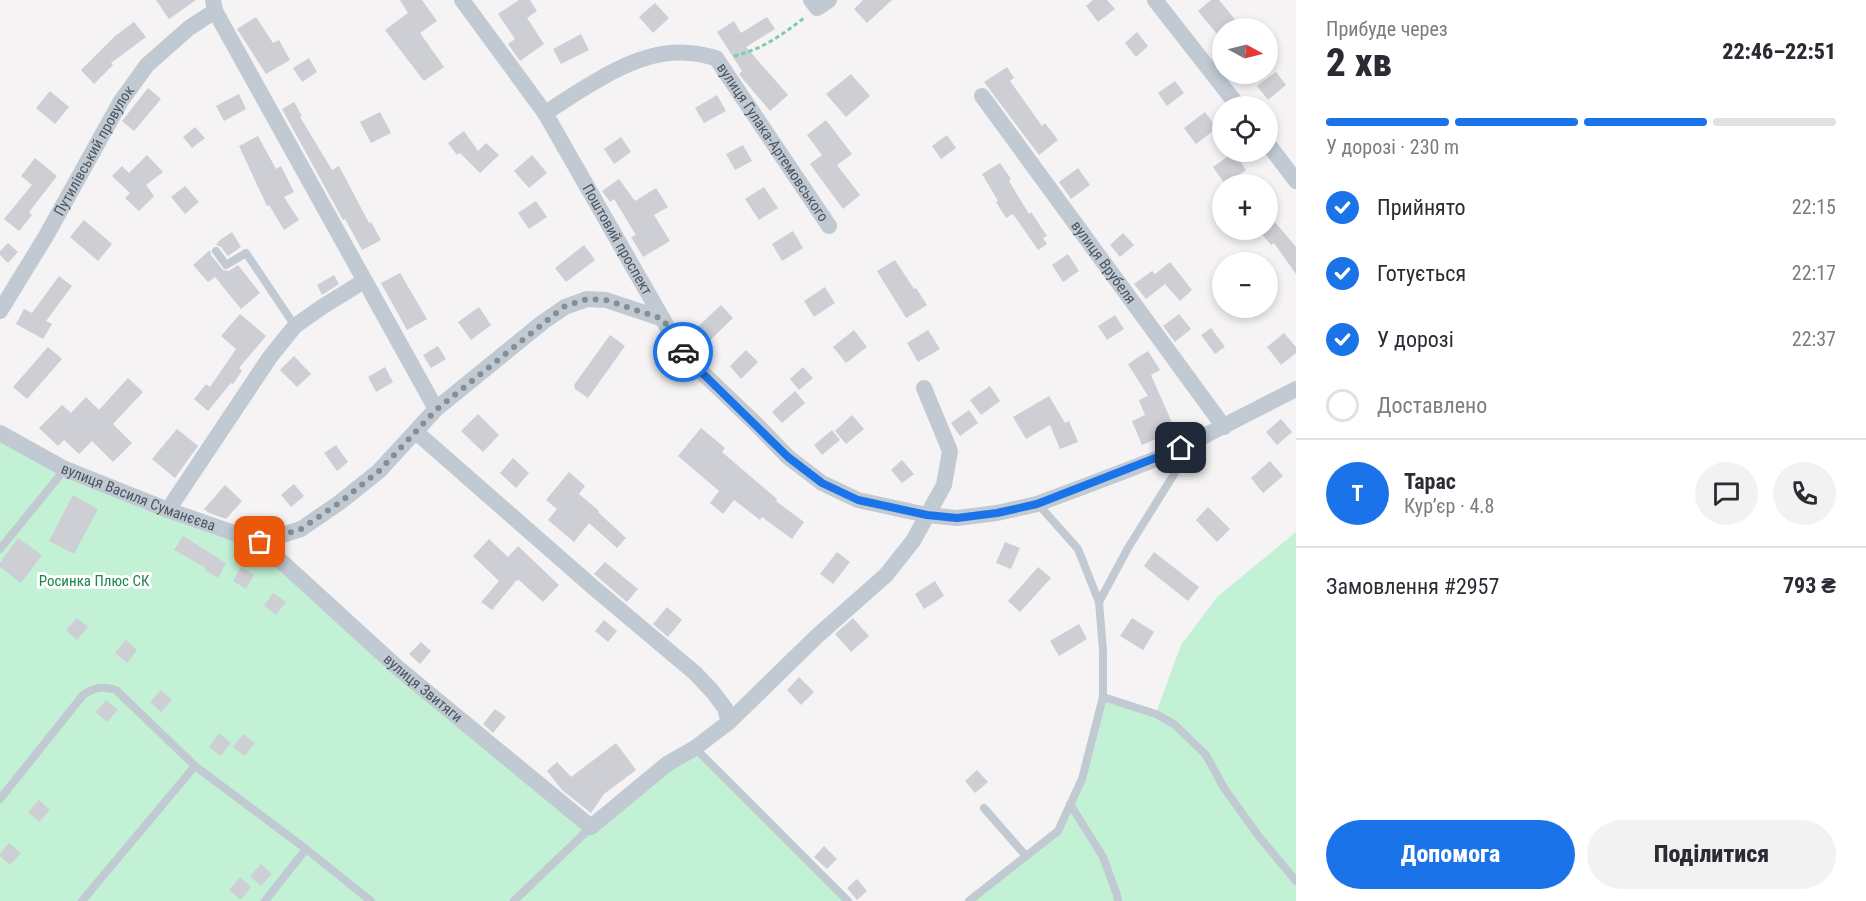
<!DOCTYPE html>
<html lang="uk">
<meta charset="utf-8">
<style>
:root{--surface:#fff;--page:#f2f2f3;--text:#2b2b33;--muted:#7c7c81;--line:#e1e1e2;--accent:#1a73e8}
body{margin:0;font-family:"Roboto Condensed",sans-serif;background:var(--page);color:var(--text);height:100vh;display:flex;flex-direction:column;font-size:22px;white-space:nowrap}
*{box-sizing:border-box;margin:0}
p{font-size:20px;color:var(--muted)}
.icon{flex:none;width:33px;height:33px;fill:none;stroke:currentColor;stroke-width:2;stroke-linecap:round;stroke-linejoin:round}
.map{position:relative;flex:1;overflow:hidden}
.drawer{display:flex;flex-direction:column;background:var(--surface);width:570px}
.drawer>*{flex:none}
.needle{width:39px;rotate:97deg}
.controls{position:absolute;left:1212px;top:18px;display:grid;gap:12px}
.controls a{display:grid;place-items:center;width:66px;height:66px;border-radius:50%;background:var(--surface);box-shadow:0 3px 9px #0003;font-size:30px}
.pin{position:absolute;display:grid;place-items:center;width:51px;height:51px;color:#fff;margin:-26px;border-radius:12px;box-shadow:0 3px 9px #0006}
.courier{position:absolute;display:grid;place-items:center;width:60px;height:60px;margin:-30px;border:4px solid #1a73e8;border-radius:50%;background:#fff;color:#222;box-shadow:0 2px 8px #0007}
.overview em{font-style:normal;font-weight:800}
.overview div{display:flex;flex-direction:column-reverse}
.overview{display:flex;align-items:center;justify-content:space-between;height:102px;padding:0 30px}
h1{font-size:39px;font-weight:800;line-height:45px}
.bar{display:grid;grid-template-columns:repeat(4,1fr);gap:9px 6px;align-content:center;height:72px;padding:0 30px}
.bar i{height:8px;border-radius:4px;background:var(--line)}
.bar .selected{background:var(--accent)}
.bar p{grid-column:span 4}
.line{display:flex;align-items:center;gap:15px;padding:0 30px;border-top:2px solid var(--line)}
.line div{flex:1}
.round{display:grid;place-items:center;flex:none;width:63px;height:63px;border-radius:32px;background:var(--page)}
ol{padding:0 30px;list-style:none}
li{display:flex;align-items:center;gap:18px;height:66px}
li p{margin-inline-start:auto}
li .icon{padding:6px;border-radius:50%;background:var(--accent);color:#fff;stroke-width:4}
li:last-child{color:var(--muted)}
li i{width:33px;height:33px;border:3px solid var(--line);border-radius:50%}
.action{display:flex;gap:12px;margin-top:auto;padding:12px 30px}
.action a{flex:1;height:69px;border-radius:36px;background:var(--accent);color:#fff;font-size:24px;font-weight:800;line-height:69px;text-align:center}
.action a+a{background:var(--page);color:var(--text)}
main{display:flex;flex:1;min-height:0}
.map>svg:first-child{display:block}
.green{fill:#c3f1d5}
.building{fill:#cdcfd5}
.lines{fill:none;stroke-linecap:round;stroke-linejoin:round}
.path{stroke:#7ad0a6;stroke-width:3;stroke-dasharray:4.5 3;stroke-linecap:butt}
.lane{stroke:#c1cad2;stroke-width:8}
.street{stroke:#c1cad2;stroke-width:16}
.done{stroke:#868d94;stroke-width:6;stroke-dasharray:0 10.8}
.route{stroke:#1a73e8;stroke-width:8}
.labels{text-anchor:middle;stroke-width:6;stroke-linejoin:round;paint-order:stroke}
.street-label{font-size:15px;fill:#4a5661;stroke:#fff}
.park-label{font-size:15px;fill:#17864f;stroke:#fff}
</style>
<main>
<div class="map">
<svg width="1296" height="901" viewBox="0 0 1296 901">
<rect width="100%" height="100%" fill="#f5f3f3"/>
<!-- green -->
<g class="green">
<polygon points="0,433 260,542 591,827 695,748 848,901 0,901"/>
<polygon points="1296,532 1296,901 969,901 1058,831 1082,779 1103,697 1156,713 1181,645 1217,597"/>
</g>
<!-- building -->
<g class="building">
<polygon points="156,0 196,0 169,19"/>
<polygon points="400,0 422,0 437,21 420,33 444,67 424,81 385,30 408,13"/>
<polygon points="519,0 530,0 537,11 527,18 544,44 520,61 508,44 515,39 498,14"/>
<polygon points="863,0 892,0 867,23 854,9"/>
<polygon points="1093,0 1107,0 1115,9 1098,22 1086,6"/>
<polygon points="1211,0 1219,0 1242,28 1222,28 1222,40 1198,11"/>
<polygon points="655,3 669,18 653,33 639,17"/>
<polygon points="256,17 273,43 279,40 290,60 266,74 237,29"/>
<polygon points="767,17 775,29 746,47 788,95 770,111 743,79 739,74 742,71 717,32 734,21 741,33"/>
<polygon points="134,22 146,37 111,63 113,65 94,84 81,70 115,36"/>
<polygon points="1137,32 1148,46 1136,57 1125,43"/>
<polygon points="581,34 589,50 561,64 553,49"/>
<polygon points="309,58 317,72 302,82 293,68"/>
<polygon points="1007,67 1014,78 1010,81 1042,126 1045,123 1058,140 1039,155 984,82"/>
<polygon points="1276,72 1286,85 1268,100 1257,86"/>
<polygon points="851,74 870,96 846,117 826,94"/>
<polygon points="1175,81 1184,93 1167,106 1158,93"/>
<polygon points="148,88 161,99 134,131 122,121"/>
<polygon points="50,91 69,107 55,124 36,108"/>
<polygon points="239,94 246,109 224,121 216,106"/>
<polygon points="717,95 726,111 704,123 695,108"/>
<polygon points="294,102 302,116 300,117 332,170 339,166 369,223 371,222 381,240 362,250 345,219 343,220 282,109"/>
<polygon points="380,112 391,133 371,143 360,122"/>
<polygon points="1205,112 1217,128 1196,144 1184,128"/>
<polygon points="826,120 852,154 837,165 860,195 843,209 810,164 822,155 807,135"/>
<polygon points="195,127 205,138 192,148 183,137"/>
<polygon points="464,131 478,151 486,143 499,155 480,173 460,153 457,155 448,143"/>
<polygon points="947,135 956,148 941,159 932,146"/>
<polygon points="258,136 276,169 281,166 294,192 284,197 299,220 284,230 269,205 267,206 239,146"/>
<polygon points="621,137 631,152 614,164 604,149"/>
<polygon points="743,145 752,161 735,170 726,154"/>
<polygon points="1234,152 1246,170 1225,184 1213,167"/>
<polygon points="147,155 163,172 146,185 154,196 139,211 125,198 130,193 112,176 122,166 129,173"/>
<polygon points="532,155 547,173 529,188 514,171"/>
<polygon points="35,158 57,176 29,212 32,215 19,231 4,219 32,185 21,176"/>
<polygon points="1000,163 1011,179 1009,181 1029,214 1031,212 1047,236 1043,238 1047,244 1038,250 1013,214 1006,218 996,202 998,201 982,174"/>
<polygon points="1078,168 1090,185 1071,199 1059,182"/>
<polygon points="619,179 635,201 656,188 668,207 654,215 670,241 643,257 631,237 636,235 614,199 610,202 602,191"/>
<polygon points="185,186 199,202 185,214 171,197"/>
<polygon points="764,187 778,208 759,220 745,199"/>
<polygon points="536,201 547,217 529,229 518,213"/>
<polygon points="84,220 112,244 98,261 70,237"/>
<polygon points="1275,222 1296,247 1296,274 1274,243 1271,245 1261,233 1268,230"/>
<polygon points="793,231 803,248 782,261 772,244"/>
<polygon points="232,232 241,247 228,256 221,247 216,245 220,240"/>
<polygon points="1123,233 1134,245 1120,257 1110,245"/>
<polygon points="8,243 18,252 8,263 0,255 0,251"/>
<polygon points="584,245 595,260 566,282 555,268"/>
<polygon points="210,250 211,255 223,270 229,271 238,265 260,293 241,309 215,277 208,282 193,265"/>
<polygon points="1068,254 1079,271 1063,282 1052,265"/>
<polygon points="895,260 914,289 916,288 927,305 906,318 877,271"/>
<polygon points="1170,262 1192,290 1180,301 1165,284 1146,299 1134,284 1152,271 1155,274"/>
<polygon points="400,273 427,319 407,330 381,283"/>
<polygon points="334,275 339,284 322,295 317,285"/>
<polygon points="59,276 72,286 46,321 52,324 43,339 16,324 24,309 32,313"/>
<polygon points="825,287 835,303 814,317 804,301"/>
<polygon points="721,305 733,318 700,350 687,337"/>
<polygon points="479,307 491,325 471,340 458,322"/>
<polygon points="240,314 266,336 239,368 242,371 233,384 231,383 208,411 194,399 206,384 210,387 236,349 221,336"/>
<polygon points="1179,314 1191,329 1175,342 1163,326"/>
<polygon points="1115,315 1124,329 1107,340 1098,326"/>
<polygon points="1211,328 1225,347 1215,354 1201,335"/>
<polygon points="854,330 867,347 846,363 833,347"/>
<polygon points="928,330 940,349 918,362 907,343"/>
<polygon points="1284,333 1296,347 1296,353 1281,365 1267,347"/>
<polygon points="610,335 625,346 588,398 575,389 574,385"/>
<polygon points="438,346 446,359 431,368 423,355"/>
<polygon points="48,347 62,359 27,399 13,387"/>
<polygon points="746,350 758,362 741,379 730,366"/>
<polygon points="1148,351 1160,370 1151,375 1173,425 1159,431 1161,437 1142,445 1132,421 1145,415 1139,400 1148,396 1128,364"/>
<polygon points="294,356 311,374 297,387 280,370"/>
<polygon points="385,367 393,382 376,392 368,377"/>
<polygon points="803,367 813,378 799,390 790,379"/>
<polygon points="128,378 143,392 113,424 132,443 113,462 92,441 79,454 64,440 58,446 39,428 62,405 71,413 86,397 99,410"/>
<polygon points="990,386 1000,401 981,415 970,400"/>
<polygon points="795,391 805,403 782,423 772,412"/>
<polygon points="1049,396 1065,423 1069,421 1078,442 1060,449 1050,425 1026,439 1013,417"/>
<polygon points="969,410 978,423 960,436 951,423"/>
<polygon points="478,414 499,435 483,452 461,431"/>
<polygon points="852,415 864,429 846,444 835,431"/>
<polygon points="1281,419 1292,432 1277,445 1266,432"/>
<polygon points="701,428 725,448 722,452 777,499 776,501 804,522 792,539 762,517 760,520 734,500 723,514 710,503 719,491 678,456"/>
<polygon points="177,429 198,446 175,478 152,459"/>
<polygon points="832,430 840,440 822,455 814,445"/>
<polygon points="336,445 348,462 337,471 324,453"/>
<polygon points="513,458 529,473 516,488 500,473"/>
<polygon points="902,460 914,474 902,483 891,470"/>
<polygon points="1270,461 1283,476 1263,493 1251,478"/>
<polygon points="569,472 585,486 579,494 599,511 598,512 626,538 617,548 589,523 574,542 548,520 557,509 546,500"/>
<polygon points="294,484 304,496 291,507 281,495"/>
<polygon points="225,485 242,501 226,519 209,513 204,509"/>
<polygon points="73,495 98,509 74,554 49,541"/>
<polygon points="1208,507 1230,529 1217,542 1196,520"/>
<polygon points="183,536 226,563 218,578 205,570 206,568 174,550"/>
<polygon points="18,538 42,555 21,583 0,567 0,563"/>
<polygon points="489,539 508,557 518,546 559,585 543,602 519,580 516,581 492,610 481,602 499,581 473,556"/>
<polygon points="1005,542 1020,548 1011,569 996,563"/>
<polygon points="837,552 850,562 833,584 820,574"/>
<polygon points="1154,552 1199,587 1188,601 1144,566"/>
<polygon points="605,562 638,589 627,602 594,574"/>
<polygon points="241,567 254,575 246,589 233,581"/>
<polygon points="1038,567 1051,578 1020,612 1008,601"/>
<polygon points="935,581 944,596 924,609 915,594"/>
<polygon points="273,593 286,602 276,615 264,606"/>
<polygon points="667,607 682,620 668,637 653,624"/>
<polygon points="77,618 88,627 77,640 66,630"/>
<polygon points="853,618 869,636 851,652 835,634"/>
<polygon points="1132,618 1154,632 1143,650 1120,636"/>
<polygon points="604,620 617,631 608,642 595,631"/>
<polygon points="1079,624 1087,639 1059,656 1050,641"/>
<polygon points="126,640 137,650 127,663 115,653"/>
<polygon points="421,642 431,651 420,664 409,654"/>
<polygon points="799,677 814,692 801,705 787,690"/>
<polygon points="161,690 172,700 161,712 150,702"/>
<polygon points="106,700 118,710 107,722 96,712"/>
<polygon points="495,709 506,717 493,733 483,724"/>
<polygon points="219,733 231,743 221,756 209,747"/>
<polygon points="243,734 255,743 245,756 233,747"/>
<polygon points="616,743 636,770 604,794 591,813 562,790 547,771 557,762 571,777"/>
<polygon points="977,770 988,782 975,793 965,781"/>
<polygon points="39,800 50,810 39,822 28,812"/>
<polygon points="9,843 21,853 10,865 0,856 0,854"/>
<polygon points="824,846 837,859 827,869 814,857"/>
<polygon points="261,864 272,874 261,886 250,876"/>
<polygon points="240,877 251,887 241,900 229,890"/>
<polygon points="857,879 867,891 857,900 847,888"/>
</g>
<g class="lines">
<!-- path -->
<path class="path" d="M734,56C761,50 782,35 804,18"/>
<!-- lane -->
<g class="lane">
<polyline points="216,251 226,265 246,253 295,326"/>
<polyline points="0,549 65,469"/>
<polyline points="1099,602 1128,548 1191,447"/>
<polyline points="1103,697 1156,714 1174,724 1206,755 1224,788 1260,838 1296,881"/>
<polyline points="695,748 848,901"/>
<path d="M0,799L83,695C95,687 102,686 116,690L195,766L306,849L371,901"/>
<polyline points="1070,804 1103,857 1117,895 1118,901"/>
<polyline points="984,808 1026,856"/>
<polyline points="82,901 195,766"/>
<polyline points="265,901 306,849"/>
<polyline points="514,901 591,827"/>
<polyline points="969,901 1058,831 1082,779 1103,697 1103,650 1099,602 1078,549 1038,504"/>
</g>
<!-- street -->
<g class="street">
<polyline points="213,0 215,11 436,409"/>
<path id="s1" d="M462,0L545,113L673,337L689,360L757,425L788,457L822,483L858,500L927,515L957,518L997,513L1037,504L1088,485L1169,454L1296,389"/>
<polyline points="811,0 817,8 829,0"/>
<polyline points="1155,0 1238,106"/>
<path id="s2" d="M982,96L1224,427"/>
<path id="s3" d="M545,113C585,88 639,47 689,53C698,53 707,56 716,58L829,226"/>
<polyline points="1268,144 1296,181"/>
<path id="s4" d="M0,311L46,236L121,101L147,65L189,28L215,11"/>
<polyline points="416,432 594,588 695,673 712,691 725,708 729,722"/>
<path id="s5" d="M0,433L65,469L168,510L260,542L301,529L339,503L379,471L436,409L543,322L565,307L587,299L606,300L663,319"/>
<polyline points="168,510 270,357 295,326 322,307 364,281"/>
<path id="s6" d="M260,542L398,668L591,827L667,764L695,748L729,722L816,637L886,575L913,541L944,485L950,451L924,388"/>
</g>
</g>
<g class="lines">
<!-- done -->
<polyline class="done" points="260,542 301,529 339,503 379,471 436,410 565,306 587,299 606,300 663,319 683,352"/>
<!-- route -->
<polyline class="route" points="683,352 689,360 788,457 822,483 858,500 927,515 957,518 997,513 1037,504 1181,448"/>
</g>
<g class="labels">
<!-- street labels -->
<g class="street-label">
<text dy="5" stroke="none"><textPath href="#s3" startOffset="288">вулиця Гулака-Артемовського</textPath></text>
<text dy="5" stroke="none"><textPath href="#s4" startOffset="186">Путилівський провулок</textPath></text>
<text dy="5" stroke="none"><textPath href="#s1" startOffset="286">Поштовий проспект</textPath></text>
<text dy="5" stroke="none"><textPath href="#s2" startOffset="206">вулиця Врубеля</textPath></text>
<text dy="5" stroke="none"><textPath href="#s5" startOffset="153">вулиця Василя Суманєєва</textPath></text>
<text dy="5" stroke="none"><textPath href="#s6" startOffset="219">вулиця Звитяги</textPath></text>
</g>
<!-- park labels -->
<g class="park-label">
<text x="94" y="586">Росинка Плюс СК</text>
</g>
</g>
</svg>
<div class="controls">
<a><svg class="needle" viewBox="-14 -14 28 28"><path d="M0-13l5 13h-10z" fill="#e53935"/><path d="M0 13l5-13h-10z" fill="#7c7c81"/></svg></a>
<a><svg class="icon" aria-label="locate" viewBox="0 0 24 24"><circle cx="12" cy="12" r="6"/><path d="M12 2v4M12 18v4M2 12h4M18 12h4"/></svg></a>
<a>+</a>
<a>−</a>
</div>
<div class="pin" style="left:260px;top:542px;background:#ea580c"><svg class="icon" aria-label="bag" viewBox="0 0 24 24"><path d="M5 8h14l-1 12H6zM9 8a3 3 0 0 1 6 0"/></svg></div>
<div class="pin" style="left:1181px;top:448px;background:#1f2937"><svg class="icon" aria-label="home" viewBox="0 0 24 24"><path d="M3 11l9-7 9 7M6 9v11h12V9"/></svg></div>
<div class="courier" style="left:683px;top:352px"><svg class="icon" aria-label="car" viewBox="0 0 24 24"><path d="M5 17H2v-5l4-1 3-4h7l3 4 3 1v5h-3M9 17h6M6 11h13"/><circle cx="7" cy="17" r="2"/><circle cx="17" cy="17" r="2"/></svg></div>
</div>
<section class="drawer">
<div class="overview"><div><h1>2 хв</h1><p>Прибуде через</p></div><em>22:46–22:51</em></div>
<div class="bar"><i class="selected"></i><i class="selected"></i><i class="selected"></i><i></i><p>У дорозі · 230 m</p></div>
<ol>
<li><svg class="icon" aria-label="check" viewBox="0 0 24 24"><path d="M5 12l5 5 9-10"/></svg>Прийнято<p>22:15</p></li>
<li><svg class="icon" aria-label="check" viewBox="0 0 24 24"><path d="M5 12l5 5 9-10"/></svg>Готується<p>22:17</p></li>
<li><svg class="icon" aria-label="check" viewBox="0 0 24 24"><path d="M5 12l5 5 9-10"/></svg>У дорозі<p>22:37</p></li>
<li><i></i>Доставлено</li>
</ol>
<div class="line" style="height:108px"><b class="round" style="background:var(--accent);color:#fff">Т</b><div><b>Тарас</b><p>Кур’єр · 4.8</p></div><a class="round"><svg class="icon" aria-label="chat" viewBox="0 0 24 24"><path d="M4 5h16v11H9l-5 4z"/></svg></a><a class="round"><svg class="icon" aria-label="phone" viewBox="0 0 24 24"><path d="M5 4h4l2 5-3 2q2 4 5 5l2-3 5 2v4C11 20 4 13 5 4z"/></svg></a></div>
<div class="line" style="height:78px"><div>Замовлення #2957</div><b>793 ₴</b></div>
<div class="action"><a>Допомога</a><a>Поділитися</a></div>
</section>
</main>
